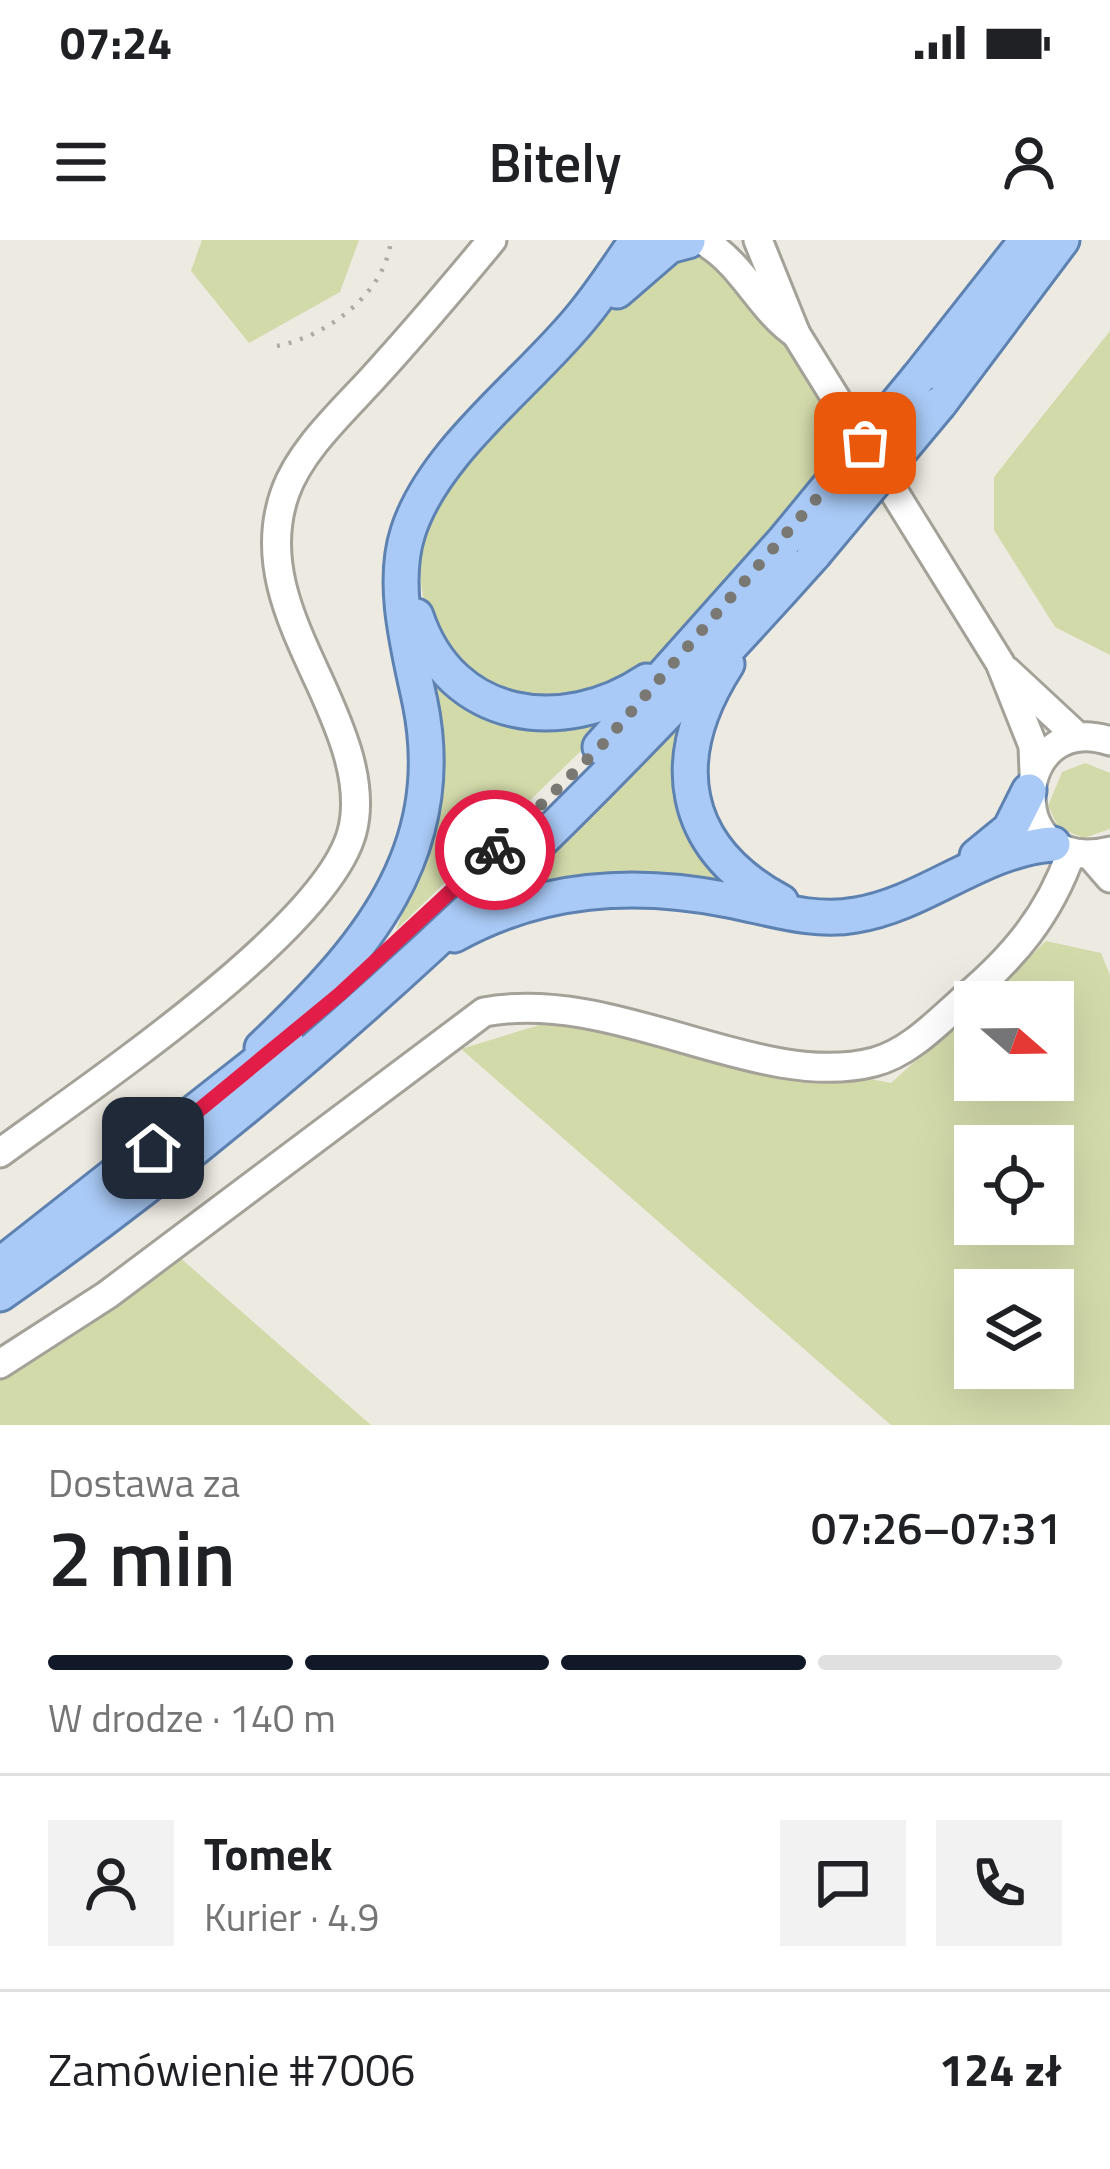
<!DOCTYPE html>
<html lang="pl">
<meta charset="utf-8">
<style>
:root{--surface:#fff;--page:#f2f2f2;--text:#202124;--muted:#757577;--line:#e0e0e0;--accent:#111827}
body{margin:0;font-family:"Titillium Web",sans-serif;background:var(--page);color:var(--text);height:100vh;display:flex;flex-direction:column;font-size:45px;white-space:nowrap}
*{box-sizing:border-box;margin:0}
p{font-size:39px;color:var(--muted)}
.icon{flex:none;width:66px;height:66px;fill:none;stroke:currentColor;stroke-width:2;stroke-linecap:round;stroke-linejoin:round}
.map{position:relative;height:1185px;overflow:hidden}
.details{display:flex;flex-direction:column;background:var(--surface);flex:1}
.details>*{flex:none}
.needle{width:78px;rotate:110deg}
.fabs{position:absolute;left:954px;top:741px;display:grid;gap:24px}
.fabs a{display:grid;place-items:center;width:120px;height:120px;border-radius:0px;background:var(--surface);box-shadow:0 12px 48px #0002;font-size:60px}
.pin{position:absolute;display:grid;place-items:center;width:102px;height:102px;color:#fff;margin:-51px;border-radius:24px;box-shadow:0 6px 18px #0006}
.courier{position:absolute;display:grid;place-items:center;width:120px;height:120px;margin:-60px;border:9px solid #e11d48;border-radius:50%;background:#fff;color:#222;box-shadow:0 3px 15px #0007}
.overview em{font-style:normal;font-weight:600}
.overview div{display:flex;flex-direction:column-reverse}
.overview{display:flex;align-items:center;justify-content:space-between;height:204px;padding:0 48px}
h1{font-size:78px;font-weight:600;line-height:90px}
.bar{display:grid;grid-template-columns:repeat(4,1fr);gap:18px 12px;align-content:center;height:144px;padding:0 48px}
.bar i{height:15px;border-radius:9px;background:var(--line)}
.bar .active{background:var(--accent)}
.bar p{grid-column:span 4}
.line{display:flex;align-items:center;gap:30px;padding:0 48px;border-top:3px solid var(--line)}
.line div{flex:1}
.round{display:grid;place-items:center;flex:none;width:126px;height:126px;border-radius:0px;background:var(--page)}
.status{display:flex;justify-content:space-between;align-items:center;height:84px;padding:0 60px;background:var(--surface);direction:ltr}
.status svg{height:33px;fill:currentColor}
header{display:flex;justify-content:space-between;align-items:center;height:156px;padding:0 48px;background:var(--surface);font-size:54px;font-weight:600}
.map>svg:first-child{display:block}
.green{fill:#d3daaa;fill-rule:evenodd}
.lines{fill:none;stroke-linecap:round;stroke-linejoin:round}
.minor-casing{stroke:#a4a198;stroke-width:33}
.major-casing{stroke:#5d81b0;stroke-width:39}
.path{stroke:#acaaa3;stroke-width:4.5;stroke-dasharray:3 9;stroke-linecap:butt}
.minor{stroke:#fff;stroke-width:27}
.major{stroke:#a9caf6;stroke-width:33}
.major-bridge-casing{stroke:#5d81b0;stroke-width:39;stroke-linecap:butt}
.major-bridge{stroke:#a9caf6;stroke-width:33}
.done{stroke:#7a7873;stroke-width:12;stroke-dasharray:0 21.6}
.route{stroke:#e11d48;stroke-width:15}
</style>
<div class="status"><b>07:24</b><svg viewBox="0 0 49 12"><path d="M0 12V9h3v3zM5 12V6h3v6zM10 12V3h3v9zM15 12V0h3v12zM26 1h20v11H26zM47 4h2v5h-2z"/></svg></div>
<header><svg class="icon" aria-label="menu" viewBox="0 0 24 24"><path d="M4 6h16M4 12h16M4 18h16"/></svg>Bitely<svg class="icon" aria-label="person" viewBox="0 0 24 24"><circle cx="12" cy="8" r="4"/><path d="M4 21q1-7 8-7t8 7"/></svg></header>
<div class="map">
<svg width="1110" height="1185" viewBox="0 0 1110 1185">
<rect width="100%" height="100%" fill="#edeae1"/>
<!-- green -->
<g class="green">
<polygon points="202,0 359,0 340,52 249,103 191,31"/>
<path d="M700,15C751,35 801,132 829,180L815,220L823,230C762,300 703,392 623,440C598,455 557,467 527,462C454,449 403,365 426,295C451,223 522,167 573,112C606,76 648,20 700,15Z"/>
<polygon points="1110,91 1110,415 1055,387 994,290 994,237"/>
<path d="M425,428C490,486 530,504 617,476L396,690L426,612Z"/>
<path d="M692,460C665,565 677,569 740,652L474,675Z"/>
<polygon points="1085,523 1110,533 1110,589 1084,598 1059,588 1048,566 1062,532"/>
<path d="M1046,701L1101,713L1110,735V1185H891L461,809L559,779L891,843L975,767V840H1053V762H981ZM975,906H1053V984H975ZM975,1050H1053V1128H975Z"/>
<polygon points="177,1015 371,1185 0,1185 0,1140"/>
</g>
<g class="lines">
<!-- minor casing -->
<g class="minor-casing">
<g id="minor">
<polyline points="758,0 796,94 1000,423 1033,506 1034,532"/>
<path d="M708,4C745,28 760,69 796,94"/>
<polyline points="1007,431 1078,497"/>
<path d="M1110,501C1011,468 999,638 1110,611"/>
<polyline points="1090,615 1110,638"/>
<path d="M0,913C85,850 326,690 352,592C365,543 340,487 320,443C292,382 261,321 285,253C300,210 343,171 373,138C414,93 453,47 492,0"/>
<path d="M0,1124L107,1055L484,772C615,747 759,852 874,822C909,813 938,782 964,759C1014,717 1049,675 1071,613"/>
</g>
</g>
<!-- major casing -->
<g class="major-casing">
<g id="major">
<polyline points="617,51 669,6 688,1"/>
<polyline points="919,137 1027,0"/>
<polyline points="939,164 1062,0"/>
<path d="M416,376C451,482 563,497 647,441"/>
<path d="M727,424C666,519 679,607 781,662"/>
<polyline points="600,507 784,301"/>
<polyline points="977,616 1010,589 1029,551"/>
<path d="M454,695C541,647 633,641 729,660C771,668 813,683 856,675C925,664 982,609 1053,604"/>
<path d="M262,808C363,712 451,613 420,462C409,410 391,344 408,292C434,210 531,141 584,74C603,51 620,24 637,0"/>
<polyline points="0,1025 286,800"/>
<path d="M0,1054C300,845 571,586 814,314"/>
</g>
</g>
<!-- path -->
<path class="path" d="M277,106C327,96 385,54 391,0"/>
<!-- minor -->
<use href="#minor" class="minor"/>
<!-- major -->
<use href="#major" class="major"/>
<!-- major-bridge casing -->
<g class="major-bridge-casing">
<g id="major-bridge">
<polyline points="784,301 919,137"/>
<polyline points="814,314 939,164"/>
</g>
</g>
<!-- major-bridge -->
<use href="#major-bridge" class="major-bridge"/>
</g>
<g class="lines">
<!-- done -->
<polyline class="done" points="495,610 603,504 865,203"/>
<!-- route -->
<polyline class="route" points="153,908 340,754 495,610"/>
</g>
</svg>
<div class="fabs">
<a><svg class="needle" viewBox="-14 -14 28 28"><path d="M0-13l5 13h-10z" fill="#e53935"/><path d="M0 13l5-13h-10z" fill="#757577"/></svg></a>
<a><svg class="icon" aria-label="locate" viewBox="0 0 24 24"><circle cx="12" cy="12" r="6"/><path d="M12 2v4M12 18v4M2 12h4M18 12h4"/></svg></a>
<a><svg class="icon" aria-label="layers" viewBox="0 0 24 24"><path d="M12 4l9 5-9 5-9-5zM3 14l9 5 9-5"/></svg></a>
</div>
<div class="pin" style="left:865px;top:203px;background:#ea580c"><svg class="icon" aria-label="bag" viewBox="0 0 24 24"><path d="M5 8h14l-1 12H6zM9 8a3 3 0 0 1 6 0"/></svg></div>
<div class="pin" style="left:153px;top:908px;background:#1f2937"><svg class="icon" aria-label="home" viewBox="0 0 24 24"><path d="M3 11l9-7 9 7M6 9v11h12V9"/></svg></div>
<div class="courier" style="left:495px;top:610px"><svg class="icon" aria-label="bike" viewBox="0 0 24 24"><circle cx="6" cy="16" r="4"/><circle cx="18" cy="16" r="4"/><path d="M6 16l4-8h5l3 8M10 8l3 8H6M13 5h3"/></svg></div>
</div>
<section class="details">
<div class="overview"><div><h1>2 min</h1><p>Dostawa za</p></div><em>07:26–07:31</em></div>
<div class="bar"><i class="active"></i><i class="active"></i><i class="active"></i><i></i><p>W drodze · 140 m</p></div>
<div class="line" style="height:216px"><a class="round"><svg class="icon" aria-label="person" viewBox="0 0 24 24"><circle cx="12" cy="8" r="4"/><path d="M4 21q1-7 8-7t8 7"/></svg></a><div><b>Tomek</b><p>Kurier · 4.9</p></div><a class="round"><svg class="icon" aria-label="chat" viewBox="0 0 24 24"><path d="M4 5h16v11H9l-5 4z"/></svg></a><a class="round"><svg class="icon" aria-label="phone" viewBox="0 0 24 24"><path d="M5 4h4l2 5-3 2q2 4 5 5l2-3 5 2v4C11 20 4 13 5 4z"/></svg></a></div>
<div class="line" style="height:156px"><div>Zamówienie #7006</div><b>124 zł</b></div>
</section>
